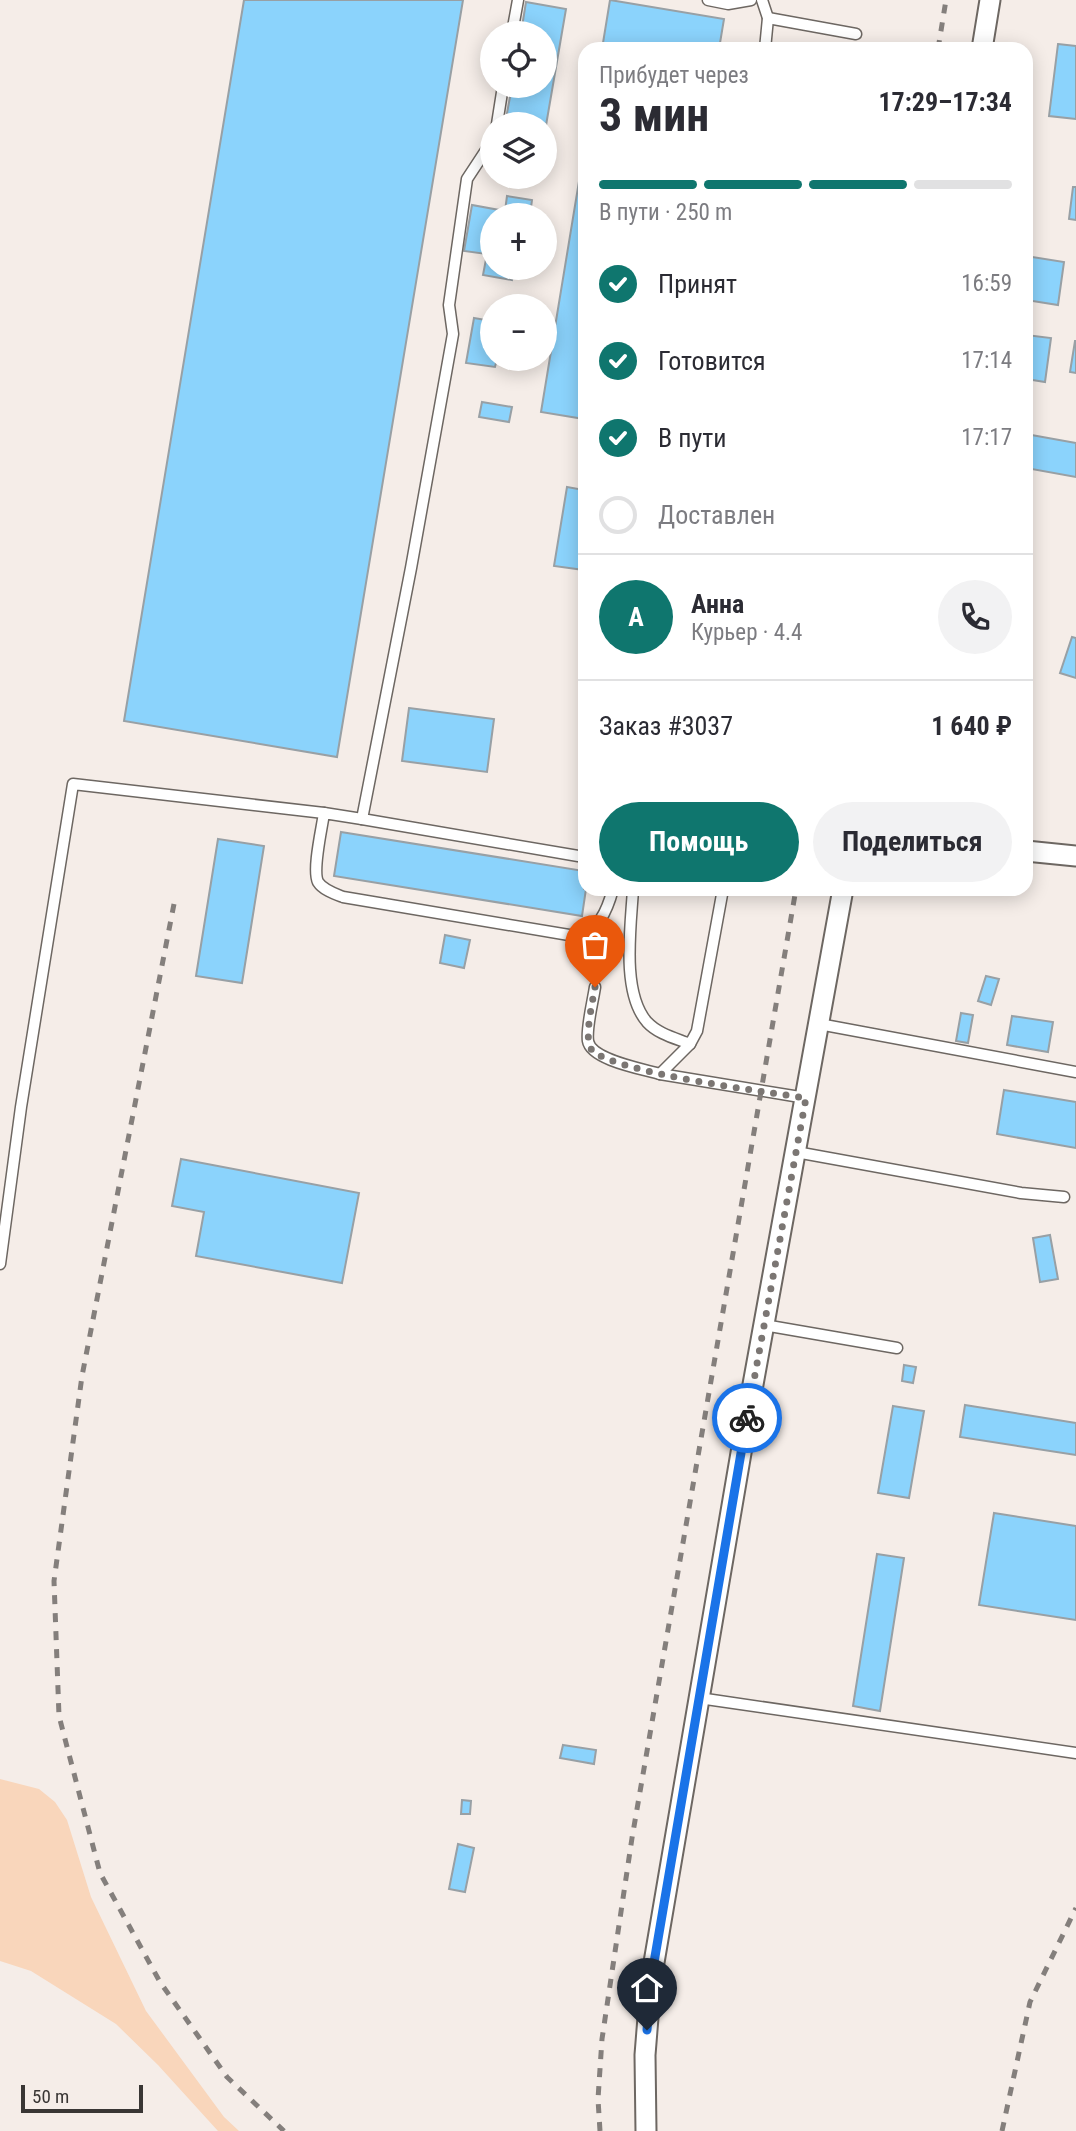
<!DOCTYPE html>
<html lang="ru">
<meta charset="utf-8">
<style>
:root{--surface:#fff;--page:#f2f2f3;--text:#2b2b33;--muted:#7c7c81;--line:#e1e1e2;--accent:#0f766e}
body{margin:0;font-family:"Roboto Condensed",sans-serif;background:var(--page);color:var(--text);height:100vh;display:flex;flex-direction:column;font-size:26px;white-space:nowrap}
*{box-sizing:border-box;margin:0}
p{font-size:23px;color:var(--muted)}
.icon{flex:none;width:38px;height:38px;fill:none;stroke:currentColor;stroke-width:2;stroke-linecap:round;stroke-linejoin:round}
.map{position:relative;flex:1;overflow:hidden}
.side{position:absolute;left:578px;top:42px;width:455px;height:854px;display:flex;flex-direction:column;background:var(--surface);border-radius:21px;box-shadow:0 4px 18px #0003}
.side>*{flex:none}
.buttons{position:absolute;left:480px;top:21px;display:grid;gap:14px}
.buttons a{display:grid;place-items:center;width:77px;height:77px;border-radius:50%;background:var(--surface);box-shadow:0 4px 18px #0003;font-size:35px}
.scale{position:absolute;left:21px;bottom:18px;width:122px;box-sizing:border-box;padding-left:7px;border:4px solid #393634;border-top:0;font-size:19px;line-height:24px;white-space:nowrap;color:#393634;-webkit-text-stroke:5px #f5ede8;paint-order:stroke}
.pin{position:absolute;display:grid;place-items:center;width:60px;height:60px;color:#fff;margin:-72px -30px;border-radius:50% 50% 50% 0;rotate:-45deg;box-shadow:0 0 7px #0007}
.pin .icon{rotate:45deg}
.courier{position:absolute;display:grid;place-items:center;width:70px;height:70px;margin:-35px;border:5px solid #1a73e8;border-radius:50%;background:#fff;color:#222;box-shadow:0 2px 9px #0007}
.summary em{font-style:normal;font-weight:700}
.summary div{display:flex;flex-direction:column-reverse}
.summary{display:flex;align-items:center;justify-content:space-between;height:119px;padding:0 21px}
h1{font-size:46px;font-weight:700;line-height:52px}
.bar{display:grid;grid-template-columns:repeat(4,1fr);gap:10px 7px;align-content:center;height:84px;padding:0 21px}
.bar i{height:9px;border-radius:5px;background:var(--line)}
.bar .selected{background:var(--accent)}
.bar p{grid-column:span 4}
.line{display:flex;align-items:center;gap:18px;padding:0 21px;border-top:2px solid var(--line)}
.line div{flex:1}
.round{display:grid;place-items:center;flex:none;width:74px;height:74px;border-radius:37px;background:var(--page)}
ol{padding:0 21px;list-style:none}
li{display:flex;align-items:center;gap:21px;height:77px}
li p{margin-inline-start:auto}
li .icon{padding:7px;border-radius:50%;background:var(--accent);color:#fff;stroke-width:4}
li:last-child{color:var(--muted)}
li i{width:38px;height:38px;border:4px solid var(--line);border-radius:50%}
.action{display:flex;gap:14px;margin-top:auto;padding:14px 21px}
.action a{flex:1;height:80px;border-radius:42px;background:var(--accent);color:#fff;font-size:28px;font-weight:700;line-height:80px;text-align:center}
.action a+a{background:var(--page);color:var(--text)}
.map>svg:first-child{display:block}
.green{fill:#f9d6bb}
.building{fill:#8bd3fc;stroke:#98a0a5;stroke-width:2}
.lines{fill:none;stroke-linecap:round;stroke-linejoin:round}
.lane-casing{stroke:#6d6762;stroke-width:13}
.street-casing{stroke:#6d6762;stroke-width:23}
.lane{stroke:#fff;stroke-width:10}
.street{stroke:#fff;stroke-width:19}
.rail{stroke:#847f7c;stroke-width:5;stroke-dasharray:9 9;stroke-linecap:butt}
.done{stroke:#7b7673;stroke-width:7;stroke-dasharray:0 12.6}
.route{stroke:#1a73e8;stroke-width:9}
</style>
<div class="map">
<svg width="1076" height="2131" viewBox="0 0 1076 2131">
<rect width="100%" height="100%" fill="#f5ede8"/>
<!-- green -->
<polygon class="green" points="0,1779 39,1789 55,1802 67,1820 91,1897 146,2011 224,2117 239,2131 218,2131 158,2065 116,2024 31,1971 0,1961"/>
<!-- building -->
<g class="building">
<polygon points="244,0 463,0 337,757 124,721"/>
<polygon points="610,0 724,19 719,49 602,49"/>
<polygon points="526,2 566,9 544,137 544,124 505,124 512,86 544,86 544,33 521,33"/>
<polygon points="1058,44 1076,46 1076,119 1049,116"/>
<polygon points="584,151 584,419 541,412"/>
<polygon points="1073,187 1076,187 1076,220 1069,219"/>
<polygon points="507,196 532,200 530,215 492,215 492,268 514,268 512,280 483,275 487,254 464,251 472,205 505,211"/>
<polygon points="1026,256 1064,262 1058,305 1026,300"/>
<polygon points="474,318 492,321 492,359 497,359 495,367 466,363"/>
<polygon points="1026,335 1051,338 1045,382 1026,379"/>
<polygon points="1075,341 1076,341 1076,373 1070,372"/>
<polygon points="482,402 512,407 509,422 479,417"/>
<polygon points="1026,434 1076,443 1076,477 1026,468"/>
<polygon points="567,487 584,490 584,570 554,566"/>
<polygon points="1072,637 1076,638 1076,678 1060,673"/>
<polygon points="409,708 494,719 487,772 402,761"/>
<polygon points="341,832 584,871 584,889 586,889 582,916 334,876"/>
<polygon points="218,839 264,846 242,983 196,976"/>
<polygon points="445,935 470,940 464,968 440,963"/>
<polygon points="986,976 999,979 991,1005 978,1001"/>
<polygon points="961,1013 973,1015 968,1043 956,1041"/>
<polygon points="1012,1016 1053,1022 1048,1052 1007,1045"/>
<polygon points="1004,1090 1076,1102 1076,1148 997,1134"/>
<polygon points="181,1159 359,1193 342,1283 196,1256 204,1212 172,1206"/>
<polygon points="1050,1235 1058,1279 1040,1282 1033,1238"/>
<polygon points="904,1365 916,1367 913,1383 902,1381"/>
<polygon points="965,1405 1076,1423 1076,1455 960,1437"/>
<polygon points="893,1406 924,1411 909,1498 878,1493"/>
<polygon points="994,1513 1076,1526 1076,1620 979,1605"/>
<polygon points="877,1554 904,1558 880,1711 853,1706"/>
<polygon points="563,1745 596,1750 594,1764 560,1758"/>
<polygon points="462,1800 471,1801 470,1814 461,1814"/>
<polygon points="458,1844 474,1848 465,1892 449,1889"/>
</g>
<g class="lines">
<!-- lane casing -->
<g class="lane-casing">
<g id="lane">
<polyline points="708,0 728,4 751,0"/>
<polyline points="762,0 768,18 765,49"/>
<polyline points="768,18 856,34"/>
<polyline points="512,33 518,0"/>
<polyline points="497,124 503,86"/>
<polyline points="492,141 467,179 449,305 453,334 411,568 362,819 584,857"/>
<path d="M362,819L324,813C322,828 312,870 318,882C323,890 335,894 343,897L575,936C599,931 607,911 613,889"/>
<path d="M633,889C631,926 621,992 647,1022C658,1034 675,1038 690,1044"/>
<polyline points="723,889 697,1031 690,1044 660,1074 806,1098"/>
<path d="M595,987C593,1001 586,1028 588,1041C591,1060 643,1069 660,1074"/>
<polyline points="819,1024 1076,1072"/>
<polyline points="796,1152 1021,1193 1064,1197"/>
<polyline points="0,1264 21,1107 73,784 324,813"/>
<polyline points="764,1325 897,1348"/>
<polyline points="699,1698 1076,1753"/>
</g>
</g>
<!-- street casing -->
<g class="street-casing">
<g id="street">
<polyline points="982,49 990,0"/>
<polyline points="1026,851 1076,856"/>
<polyline points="646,2131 645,2055 651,1980 748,1412 843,889"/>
</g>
</g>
<!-- lane -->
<use href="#lane" class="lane"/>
<!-- street -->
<use href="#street" class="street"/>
<!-- rail -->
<g class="rail">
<polyline points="938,49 946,0"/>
<polyline points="174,904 82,1376 54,1581 59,1716 100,1873 160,1982 227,2077 284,2131"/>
<polyline points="600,2131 598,2099 602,2039 632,1838 796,889"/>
<polyline points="1002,2131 1030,2002 1076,1908"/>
</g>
</g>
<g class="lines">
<!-- done -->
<path class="done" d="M595,987C593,1000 583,1041 592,1050C615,1073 767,1092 806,1098L747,1418"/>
<!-- route -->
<polyline class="route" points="647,2030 651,1980 747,1418"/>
</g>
</svg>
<div class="buttons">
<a><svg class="icon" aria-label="locate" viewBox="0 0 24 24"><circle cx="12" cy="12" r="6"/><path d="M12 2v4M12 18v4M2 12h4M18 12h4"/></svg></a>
<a><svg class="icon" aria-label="layers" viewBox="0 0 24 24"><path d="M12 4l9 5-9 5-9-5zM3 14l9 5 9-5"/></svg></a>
<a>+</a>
<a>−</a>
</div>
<div class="scale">50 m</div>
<div class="pin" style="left:595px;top:987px;background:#ea580c"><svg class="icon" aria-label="bag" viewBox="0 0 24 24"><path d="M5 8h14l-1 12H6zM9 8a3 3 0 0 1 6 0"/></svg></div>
<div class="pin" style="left:647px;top:2030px;background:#1f2937"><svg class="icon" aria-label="home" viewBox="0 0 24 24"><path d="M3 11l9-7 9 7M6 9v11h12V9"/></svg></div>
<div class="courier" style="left:747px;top:1418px"><svg class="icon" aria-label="bike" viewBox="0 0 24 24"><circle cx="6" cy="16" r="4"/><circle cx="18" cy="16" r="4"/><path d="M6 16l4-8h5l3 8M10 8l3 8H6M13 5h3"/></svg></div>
<section class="side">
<div class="summary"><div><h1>3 мин</h1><p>Прибудет через</p></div><em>17:29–17:34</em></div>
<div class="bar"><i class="selected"></i><i class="selected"></i><i class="selected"></i><i></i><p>В пути · 250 m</p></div>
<ol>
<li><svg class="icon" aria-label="check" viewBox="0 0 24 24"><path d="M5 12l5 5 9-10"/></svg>Принят<p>16:59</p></li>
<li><svg class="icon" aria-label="check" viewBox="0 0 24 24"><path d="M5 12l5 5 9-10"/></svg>Готовится<p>17:14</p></li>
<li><svg class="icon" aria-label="check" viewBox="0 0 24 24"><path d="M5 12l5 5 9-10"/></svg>В пути<p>17:17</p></li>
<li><i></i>Доставлен</li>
</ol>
<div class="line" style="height:126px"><b class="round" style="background:var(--accent);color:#fff">А</b><div><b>Анна</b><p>Курьер · 4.4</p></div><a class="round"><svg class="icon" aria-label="phone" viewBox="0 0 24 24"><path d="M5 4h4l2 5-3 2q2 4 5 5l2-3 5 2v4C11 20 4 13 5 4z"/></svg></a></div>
<div class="line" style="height:91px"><div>Заказ #3037</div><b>1 640 ₽</b></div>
<div class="action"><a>Помощь</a><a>Поделиться</a></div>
</section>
</div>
